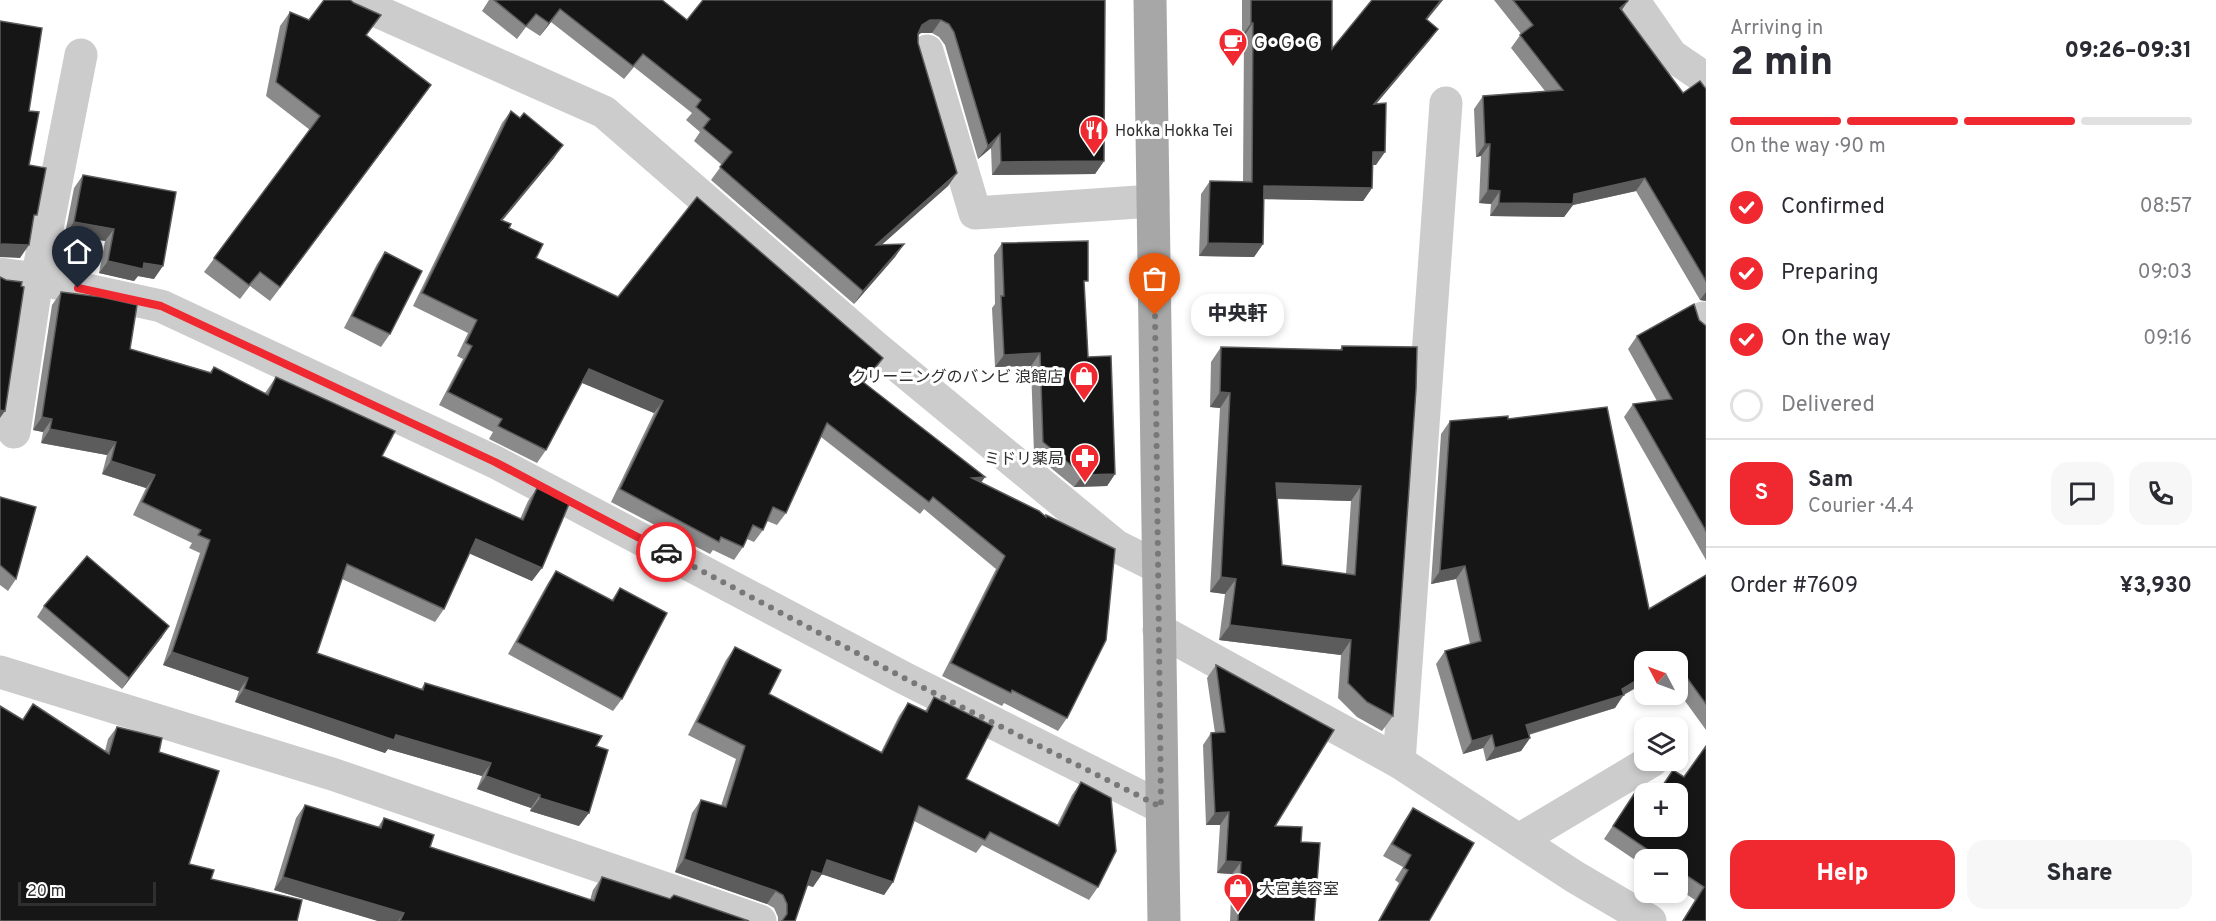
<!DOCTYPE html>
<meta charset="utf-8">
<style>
:root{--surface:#fff;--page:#f7f7f7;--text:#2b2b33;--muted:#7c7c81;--line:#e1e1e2;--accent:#f02830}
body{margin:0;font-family:Overpass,"Noto Sans JP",sans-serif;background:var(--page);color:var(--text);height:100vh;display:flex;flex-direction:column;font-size:22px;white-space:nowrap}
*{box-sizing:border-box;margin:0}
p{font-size:20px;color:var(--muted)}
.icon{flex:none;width:33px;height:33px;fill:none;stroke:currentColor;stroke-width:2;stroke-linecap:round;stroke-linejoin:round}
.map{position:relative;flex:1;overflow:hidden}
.details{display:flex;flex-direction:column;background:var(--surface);width:510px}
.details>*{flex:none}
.needle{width:39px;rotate:311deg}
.buttons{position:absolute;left:1634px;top:651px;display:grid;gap:12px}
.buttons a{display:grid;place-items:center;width:54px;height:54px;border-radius:12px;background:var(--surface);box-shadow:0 3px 9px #0003;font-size:30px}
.scale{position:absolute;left:18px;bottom:15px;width:138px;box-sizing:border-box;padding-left:6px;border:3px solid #2f2f2f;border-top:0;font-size:16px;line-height:21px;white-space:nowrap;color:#2f2f2f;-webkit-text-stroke:4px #fff;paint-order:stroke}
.pin{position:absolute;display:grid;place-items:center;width:51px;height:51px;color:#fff;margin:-62px -26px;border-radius:50% 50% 50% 0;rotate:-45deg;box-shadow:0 0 6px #0007}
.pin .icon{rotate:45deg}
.courier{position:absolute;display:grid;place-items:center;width:60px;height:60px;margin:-30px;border:4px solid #f02830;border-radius:50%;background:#fff;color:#222;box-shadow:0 2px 8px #0007}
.bubble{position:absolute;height:42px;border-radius:18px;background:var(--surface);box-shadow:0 3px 9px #0003;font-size:20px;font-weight:800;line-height:42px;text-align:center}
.overview em{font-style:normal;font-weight:800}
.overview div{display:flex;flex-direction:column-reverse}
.overview{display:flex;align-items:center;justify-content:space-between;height:102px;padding:0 24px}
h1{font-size:39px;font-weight:800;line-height:45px}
.bar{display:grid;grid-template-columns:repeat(4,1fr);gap:9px 6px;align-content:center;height:72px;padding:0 24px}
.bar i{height:8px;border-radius:4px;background:var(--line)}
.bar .active{background:var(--accent)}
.bar p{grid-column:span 4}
.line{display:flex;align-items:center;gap:15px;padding:0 24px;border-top:2px solid var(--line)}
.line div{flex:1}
.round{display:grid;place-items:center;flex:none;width:63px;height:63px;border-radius:18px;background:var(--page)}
ol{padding:0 24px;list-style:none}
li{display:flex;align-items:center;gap:18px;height:66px}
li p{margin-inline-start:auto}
li .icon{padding:6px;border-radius:50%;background:var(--accent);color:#fff;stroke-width:4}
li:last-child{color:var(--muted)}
li i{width:33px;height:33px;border:3px solid var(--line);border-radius:50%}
.cta{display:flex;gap:12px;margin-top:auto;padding:12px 24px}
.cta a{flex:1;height:69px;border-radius:18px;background:var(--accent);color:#fff;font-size:24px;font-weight:800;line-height:69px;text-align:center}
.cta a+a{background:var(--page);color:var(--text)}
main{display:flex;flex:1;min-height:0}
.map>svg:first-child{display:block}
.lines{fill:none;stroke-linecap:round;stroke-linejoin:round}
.minor{stroke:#ccc;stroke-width:33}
.major{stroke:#a7a7a7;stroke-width:33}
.wall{fill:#8a8a8a;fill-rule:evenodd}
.shaded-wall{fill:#5c5c5c}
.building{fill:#161616;stroke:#5c5c5c;stroke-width:1.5;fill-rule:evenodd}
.done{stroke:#787878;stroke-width:6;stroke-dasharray:0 10.8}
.route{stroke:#f02830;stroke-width:8}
.labels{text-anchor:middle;stroke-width:6;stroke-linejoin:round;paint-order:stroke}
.poi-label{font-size:16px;fill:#2f2f2f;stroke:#fff;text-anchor:start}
</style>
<main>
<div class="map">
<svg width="1706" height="921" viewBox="0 0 1706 921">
<rect width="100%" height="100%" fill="#fff"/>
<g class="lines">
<!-- minor -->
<g class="minor">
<polyline points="352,0 604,112 875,347 1116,546 1158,567"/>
<polyline points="1633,0 1671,55 1706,79"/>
<polyline points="927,51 975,213 1153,201"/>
<polyline points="0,274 37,279 161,306 495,462 904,678 1161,807"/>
<polyline points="1703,318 1706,323"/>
<polyline points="14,432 37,279 81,55"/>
<polyline points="1159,630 1399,762 1575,877 1650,921"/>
<polyline points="0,672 332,774 760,921"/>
<polyline points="1399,762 1446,103"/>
<polyline points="1519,840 1653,760"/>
</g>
<!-- major -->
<polyline class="major" points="1150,0 1164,921"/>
</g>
<!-- wall -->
<g class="wall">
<polygon points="489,0 662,0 687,20 1105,0 1104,161 1095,174 992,175 991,148 978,159 945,45 939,37 932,33 921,33 918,35 918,43 957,173 948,186 882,244 904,244 895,257 854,304 711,180 722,165 694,141 700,132 686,120 692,113 634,67 624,79 551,22 540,36 526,27 517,39 482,11"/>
<polygon points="1242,0 1332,0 1332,49 1372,0 1443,0 1426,20 1438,29 1429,41 1376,104 1376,165 1373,165 1372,188 1363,201 1264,199 1263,244 1254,257 1199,256 1201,194 1210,181 1243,182 1244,36 1242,36"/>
<polygon points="1494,0 1627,0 1622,10 1683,93 1706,89 1706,301 1700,300 1636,191 1573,205 1564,217 1490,216 1491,204 1479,203 1481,156 1476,157 1474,109 1483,96 1545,91 1511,48 1521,34"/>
<polygon points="290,12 309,20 367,36 421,99 270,301 250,286 240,299 204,272 310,130 266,96 280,26"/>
<polygon points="511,111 554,158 502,220 536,258 618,297 883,358 864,383 985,477 981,482 1045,516 1046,515 1067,718 1058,731 1004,703 1002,706 942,676 996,569 924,509 920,514 821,437 786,513 777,525 767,521 763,530 754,542 747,539 743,547 734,560 713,550 710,554 611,502 654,413 582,383 546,450 537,463 489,439 493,432 439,405 463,359 457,356 468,333 413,306 502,123"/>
<polygon points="83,175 154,279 138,276 134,281 99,273 105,241 65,234 74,188"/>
<polygon points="1002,243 1084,287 1088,357 1115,474 1107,486 1074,487 1034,454 1031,366 995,367 992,308 995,304 994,255"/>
<polygon points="385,252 390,334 381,347 344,328 377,264"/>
<polygon points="61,292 130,349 210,372 214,367 265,393 276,377 382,456 520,519 528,501 537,488 532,581 469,553 444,609 435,622 342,579 317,653 421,689 425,683 596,746 579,826 530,811 531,808 477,789 482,776 388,749 385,753 235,702 239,691 163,665 200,553 189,548 192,543 133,515 146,488 102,474 107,455 41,443 43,432 33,430 52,305"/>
<polygon points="1699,320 1706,326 1706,560 1624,417 1633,404 1657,401 1628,349 1637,336"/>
<path d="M1342,346L1393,716L1382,731L1357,717L1338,698L1341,655L1219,640L1225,594L1210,592L1220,408L1210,407L1211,362L1221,347L1340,350ZM1277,499L1351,501L1346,574L1282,565Z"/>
<polygon points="1508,419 1649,609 1706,575 1706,730 1677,690 1677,662 1644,662 1644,683 1624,695 1615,708 1529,735 1530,738 1521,751 1486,761 1483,748 1463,754 1436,664 1445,651 1470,644 1456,579 1431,584 1441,434 1450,421"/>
<polygon points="0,497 16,579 8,591 0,585"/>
<polygon points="556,571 611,601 620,588 622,699 613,711 508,654 548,583"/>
<polygon points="44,606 162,637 122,689 37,617"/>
<polygon points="735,647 769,694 881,752 899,716 908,703 925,711 934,697 966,779 1057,825 1072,795 1081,782 1098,887 1089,900 982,845 976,853 914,821 893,882 884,895 822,874 813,887 808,885 795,921 778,921 778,917 774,908 767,904 675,872 692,813 701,800 721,806 736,759 688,735 726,660"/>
<polygon points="1216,665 1275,826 1301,842 1314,921 1230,921 1232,874 1217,873 1220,825 1206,825 1203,745 1211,733 1215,733 1207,678"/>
<polygon points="33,704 105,751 108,739 117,727 159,752 189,864 211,879 0,921 22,720"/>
<polygon points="1706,746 1706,921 1682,921 1695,900 1677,888 1677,860 1644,860 1644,866 1604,839 1636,791 1644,826 1684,777"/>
<polygon points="305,805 378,827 384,818 430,847 590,900 593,890 602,877 670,899 749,921 378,921 274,890 296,818"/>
<polygon points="1413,808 1429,921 1378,921 1399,883 1395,880 1403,867 1383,856 1404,821"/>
</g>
<!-- shaded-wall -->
<g class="shaded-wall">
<polygon points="1441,0 1443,0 1417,32 1426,19"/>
<polygon points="1628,1 1619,14 1620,8"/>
<polygon points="560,9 551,22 540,36 549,23"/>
<polygon points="930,20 941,20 932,33 921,33 913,39 922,25"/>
<polygon points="1251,23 1253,23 1244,36 1242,36"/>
<polygon points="1438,29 1429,41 1365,117 1374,104"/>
<polygon points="431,85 421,99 270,301 280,287"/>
<polygon points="1000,134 991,148 978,159 988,146"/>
<polygon points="1485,144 1490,144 1481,156 1476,157"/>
<polygon points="563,145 554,158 492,233 501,220"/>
<polygon points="1373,152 1385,152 1376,165 1364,165"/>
<polygon points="1104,161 1095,174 992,175 1001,162"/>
<polygon points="957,173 948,186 867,258 876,245"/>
<polygon points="1645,178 1636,191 1573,205 1564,217 1490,216 1499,203 1574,194"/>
<polygon points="1264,186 1372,188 1363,201 1255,199"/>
<polygon points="1488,190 1500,191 1491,204 1479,203"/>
<polygon points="74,222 114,229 105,241 65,234"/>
<polygon points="1208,243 1263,244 1254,257 1199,256"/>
<polygon points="2,244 29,245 20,258 0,257 0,246"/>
<polygon points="904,244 895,257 854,304 863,291"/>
<polygon points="108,261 144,263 163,266 154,279 138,276 134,281 99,273"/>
<polygon points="1706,292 1706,301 1700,300"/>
<polygon points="1040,353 1031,366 995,367 1004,355"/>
<polygon points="883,358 874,371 854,394 863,382"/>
<polygon points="589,369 663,401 654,413 580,382"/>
<polygon points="1220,392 1230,393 1220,408 1210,407"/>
<polygon points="0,410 5,411 0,418"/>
<polygon points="42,417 52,419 43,432 33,430"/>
<polygon points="50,429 116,442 107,455 41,443"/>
<polygon points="111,461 155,475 146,488 102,474"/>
<polygon points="1115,474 1107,486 1074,487 1083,475"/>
<polygon points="985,477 976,490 972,478"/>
<polygon points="1276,483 1361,486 1351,501 1265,498"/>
<polygon points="476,539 542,568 532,581 466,552"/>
<polygon points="1465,566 1456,579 1431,584 1440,571"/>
<polygon points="1221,577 1236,579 1225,594 1210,592"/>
<polygon points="1230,625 1351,640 1341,655 1219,640"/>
<polygon points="169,626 162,637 122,689 129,678"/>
<polygon points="172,652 248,678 239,691 163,665"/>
<polygon points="1644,676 1644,683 1623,695 1615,708 1517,738 1526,725 1622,689"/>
<polygon points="244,689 396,735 491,763 482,776 388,749 385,753 235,702"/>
<polygon points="1492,735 1483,748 1463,754 1472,741"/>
<polygon points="1530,738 1521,751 1486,761 1495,748"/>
<polygon points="486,776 540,795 531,808 477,789"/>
<polygon points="540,798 589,813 579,826 530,811"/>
<polygon points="1229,812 1220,825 1206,825 1215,813"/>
<polygon points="684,859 776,891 767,904 675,872"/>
<polygon points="827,860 893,882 884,895 818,873"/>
<polygon points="1226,861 1241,862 1232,874 1217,873"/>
<polygon points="812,871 822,874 813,887 803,884"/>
<polygon points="283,877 404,913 398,921 378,921 274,890"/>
</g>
<!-- building -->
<g class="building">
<polygon points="324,0 350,0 354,3 381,15 366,35 431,85 280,287 260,272 249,285 214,258 320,116 276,82 290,12 309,20"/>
<polygon points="494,0 662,0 687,20 703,0 1105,0 1104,161 1001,162 1000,134 988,146 954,32 949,24 941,20 930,20 922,25 918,34 918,43 957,173 876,245 904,244 863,291 720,167 732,152 703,128 710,119 696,107 701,100 643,54 633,66 560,9 549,23 536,14 526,26"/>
<polygon points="1251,0 1332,0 1332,49 1372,0 1441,0 1426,19 1438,29 1374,104 1386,103 1385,152 1373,152 1372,188 1264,186 1263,244 1208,243 1210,181 1252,182 1253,23 1251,23"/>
<polygon points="1513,0 1627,0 1628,1 1620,8 1683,93 1700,81 1706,89 1706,281 1645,178 1574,194 1573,204 1499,203 1500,191 1488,190 1490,144 1485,144 1483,96 1563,90 1520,35 1533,25"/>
<polygon points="0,21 42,28 29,111 39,112 29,165 46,168 37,215 34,215 29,245 2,244 0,246"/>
<polygon points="511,111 520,118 524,113 563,145 501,220 511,224 509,228 543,244 536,258 618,297 697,197 883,358 863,382 985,477 972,478 1039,511 1046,517 1046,515 1115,549 1106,640 1067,718 1012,690 1011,693 951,663 1005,556 933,497 929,502 827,423 786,513 773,507 763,530 753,525 743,547 721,537 719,542 620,489 663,401 589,369 546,450 498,426 502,419 448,392 472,346 466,343 477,320 422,293"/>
<polygon points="83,175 176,192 163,266 144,263 143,269 108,261 114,229 74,222"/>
<polygon points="1088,241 1088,281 1084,281 1088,357 1111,356 1115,474 1083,475 1043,442 1040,353 1004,355 1001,296 1004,296 1002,243"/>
<polygon points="385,252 422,271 390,334 352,316"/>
<polygon points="0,277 6,280 22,282 21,286 24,287 5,411 0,410"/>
<polygon points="61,292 101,297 137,305 130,349 211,373 214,367 268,395 276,377 395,431 382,456 523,520 537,488 569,504 542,568 476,539 444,609 347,564 317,653 423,690 425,683 602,736 596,746 608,750 589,813 540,798 540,795 486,776 491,763 396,735 394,740 244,689 248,678 172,652 210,540 198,535 201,530 142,502 155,475 111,461 116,442 50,429 52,419 42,417"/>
<polygon points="1694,304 1699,320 1706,326 1706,531 1633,404 1672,399 1637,336"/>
<path d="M1342,346L1417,347L1416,389L1393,716L1367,702L1348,683L1351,640L1230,625L1236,579L1221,577L1230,393L1220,392L1221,347L1342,350ZM1276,483L1361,486L1355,575L1282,565Z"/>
<polygon points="1607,407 1649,609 1706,575 1706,704 1677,664 1677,662 1675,662 1673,659 1669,662 1644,662 1644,676 1622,689 1624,695 1526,725 1530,738 1495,748 1492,735 1472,741 1445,651 1481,641 1465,566 1440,571 1450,421 1508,416 1508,419"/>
<polygon points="0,497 36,507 16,579 0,565"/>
<polygon points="87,556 169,626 129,678 44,606"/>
<polygon points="556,571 613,601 620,588 667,613 622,699 517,642"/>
<polygon points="735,647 781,670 769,694 882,753 908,703 927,712 934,697 993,726 966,779 1059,826 1081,782 1111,798 1116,851 1098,887 990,832 985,840 919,806 893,882 827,860 822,874 812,871 795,921 782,921 787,914 787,904 783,895 776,891 684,859 701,800 726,807 745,746 697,722"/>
<polygon points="1216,665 1334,730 1275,826 1302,827 1301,842 1320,843 1314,921 1238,921 1241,862 1226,861 1229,812 1215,813 1211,733 1225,732"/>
<polygon points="33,704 109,754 117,727 162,738 159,752 219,771 189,864 214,870 211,879 302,900 297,921 0,921 0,706 23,720"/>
<polygon points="1706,746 1706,921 1683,921 1704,887 1677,869 1677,860 1663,860 1613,826 1636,791 1644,796 1644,826 1677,826 1677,794 1657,794 1673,770 1684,777"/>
<polygon points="305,805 381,828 384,818 434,835 430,847 594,901 602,877 670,899 674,895 749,921 400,921 404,913 283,877"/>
<polygon points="1413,808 1474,843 1429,921 1379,921 1408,870 1404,868 1411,855 1392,844"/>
</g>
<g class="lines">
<!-- done -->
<polyline class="done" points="666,552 904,678 1161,807 1155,315"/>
<!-- route -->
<polyline class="route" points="78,288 161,306 495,462 666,552"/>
</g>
<!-- icons -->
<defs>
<g id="cafe-pin" transform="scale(1.5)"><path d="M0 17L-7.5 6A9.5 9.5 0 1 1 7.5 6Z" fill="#f02830" stroke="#fff"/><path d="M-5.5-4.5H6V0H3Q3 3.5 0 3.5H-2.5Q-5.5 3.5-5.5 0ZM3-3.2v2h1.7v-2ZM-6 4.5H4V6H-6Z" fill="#fff"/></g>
<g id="restaurant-pin" transform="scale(1.5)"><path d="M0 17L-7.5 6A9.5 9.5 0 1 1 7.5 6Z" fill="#f02830" stroke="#fff"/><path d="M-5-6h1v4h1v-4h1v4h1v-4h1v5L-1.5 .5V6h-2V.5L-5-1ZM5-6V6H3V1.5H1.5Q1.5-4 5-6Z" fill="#fff"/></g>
<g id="shop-pin" transform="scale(1.5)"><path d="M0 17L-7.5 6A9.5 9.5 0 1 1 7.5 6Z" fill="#f02830" stroke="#fff"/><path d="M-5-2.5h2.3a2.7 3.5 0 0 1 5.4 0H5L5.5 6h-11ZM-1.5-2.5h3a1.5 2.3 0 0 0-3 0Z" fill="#fff"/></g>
<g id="pharmacy-pin" transform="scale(1.5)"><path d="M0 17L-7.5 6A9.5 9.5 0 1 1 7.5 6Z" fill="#f02830" stroke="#fff"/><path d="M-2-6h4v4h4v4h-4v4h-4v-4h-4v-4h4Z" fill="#fff"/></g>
</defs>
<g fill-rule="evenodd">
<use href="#cafe-pin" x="1233" y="42"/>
<use href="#restaurant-pin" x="1094" y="130"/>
<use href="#shop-pin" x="1084" y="376"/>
<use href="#pharmacy-pin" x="1085" y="458"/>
<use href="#shop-pin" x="1238" y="888"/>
</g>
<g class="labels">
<!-- poi labels -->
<g class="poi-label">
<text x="1254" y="48">G・G・G</text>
<text x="1115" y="136">Hokka Hokka Tei</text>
<text x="1063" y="382" text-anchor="end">クリーニングのバンビ 浪館店</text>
<text x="1064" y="464" text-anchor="end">ミドリ薬局</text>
<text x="1259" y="894">大宮美容室</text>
</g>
</g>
</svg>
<div class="buttons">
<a><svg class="needle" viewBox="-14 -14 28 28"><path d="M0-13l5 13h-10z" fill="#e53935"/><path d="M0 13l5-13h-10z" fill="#7c7c81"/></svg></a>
<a><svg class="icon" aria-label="layers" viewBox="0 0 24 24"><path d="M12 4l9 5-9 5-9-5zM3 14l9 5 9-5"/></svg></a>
<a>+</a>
<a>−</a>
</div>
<div class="scale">20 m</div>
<div class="pin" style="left:1155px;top:315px;background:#ea580c"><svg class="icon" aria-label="bag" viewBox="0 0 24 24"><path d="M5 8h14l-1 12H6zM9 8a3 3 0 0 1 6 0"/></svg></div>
<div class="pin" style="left:78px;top:288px;background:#1f2937"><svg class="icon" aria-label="home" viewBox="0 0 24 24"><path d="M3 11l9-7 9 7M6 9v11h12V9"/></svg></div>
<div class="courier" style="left:666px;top:552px"><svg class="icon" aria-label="car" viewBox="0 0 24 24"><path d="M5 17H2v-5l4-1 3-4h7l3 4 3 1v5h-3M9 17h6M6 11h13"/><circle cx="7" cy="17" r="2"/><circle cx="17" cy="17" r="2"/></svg></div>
<div class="bubble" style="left:1191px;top:294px;width:93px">中央軒</div>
</div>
<section class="details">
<div class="overview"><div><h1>2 min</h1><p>Arriving in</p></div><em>09:26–09:31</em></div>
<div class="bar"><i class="active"></i><i class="active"></i><i class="active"></i><i></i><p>On the way · 90 m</p></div>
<ol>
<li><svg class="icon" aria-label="check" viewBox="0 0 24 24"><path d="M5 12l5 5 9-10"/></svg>Confirmed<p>08:57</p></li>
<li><svg class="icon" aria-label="check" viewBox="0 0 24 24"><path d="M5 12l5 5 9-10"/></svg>Preparing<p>09:03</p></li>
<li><svg class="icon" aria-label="check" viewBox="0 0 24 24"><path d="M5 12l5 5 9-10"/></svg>On the way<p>09:16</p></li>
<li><i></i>Delivered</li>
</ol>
<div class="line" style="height:108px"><b class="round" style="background:var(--accent);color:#fff">S</b><div><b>Sam</b><p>Courier · 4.4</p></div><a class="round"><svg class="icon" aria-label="chat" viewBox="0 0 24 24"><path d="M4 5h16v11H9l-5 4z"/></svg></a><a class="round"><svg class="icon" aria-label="phone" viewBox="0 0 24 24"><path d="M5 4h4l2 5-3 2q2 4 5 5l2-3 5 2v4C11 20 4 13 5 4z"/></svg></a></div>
<div class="line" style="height:78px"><div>Order #7609</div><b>¥3,930</b></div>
<div class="cta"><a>Help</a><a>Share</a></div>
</section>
</main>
